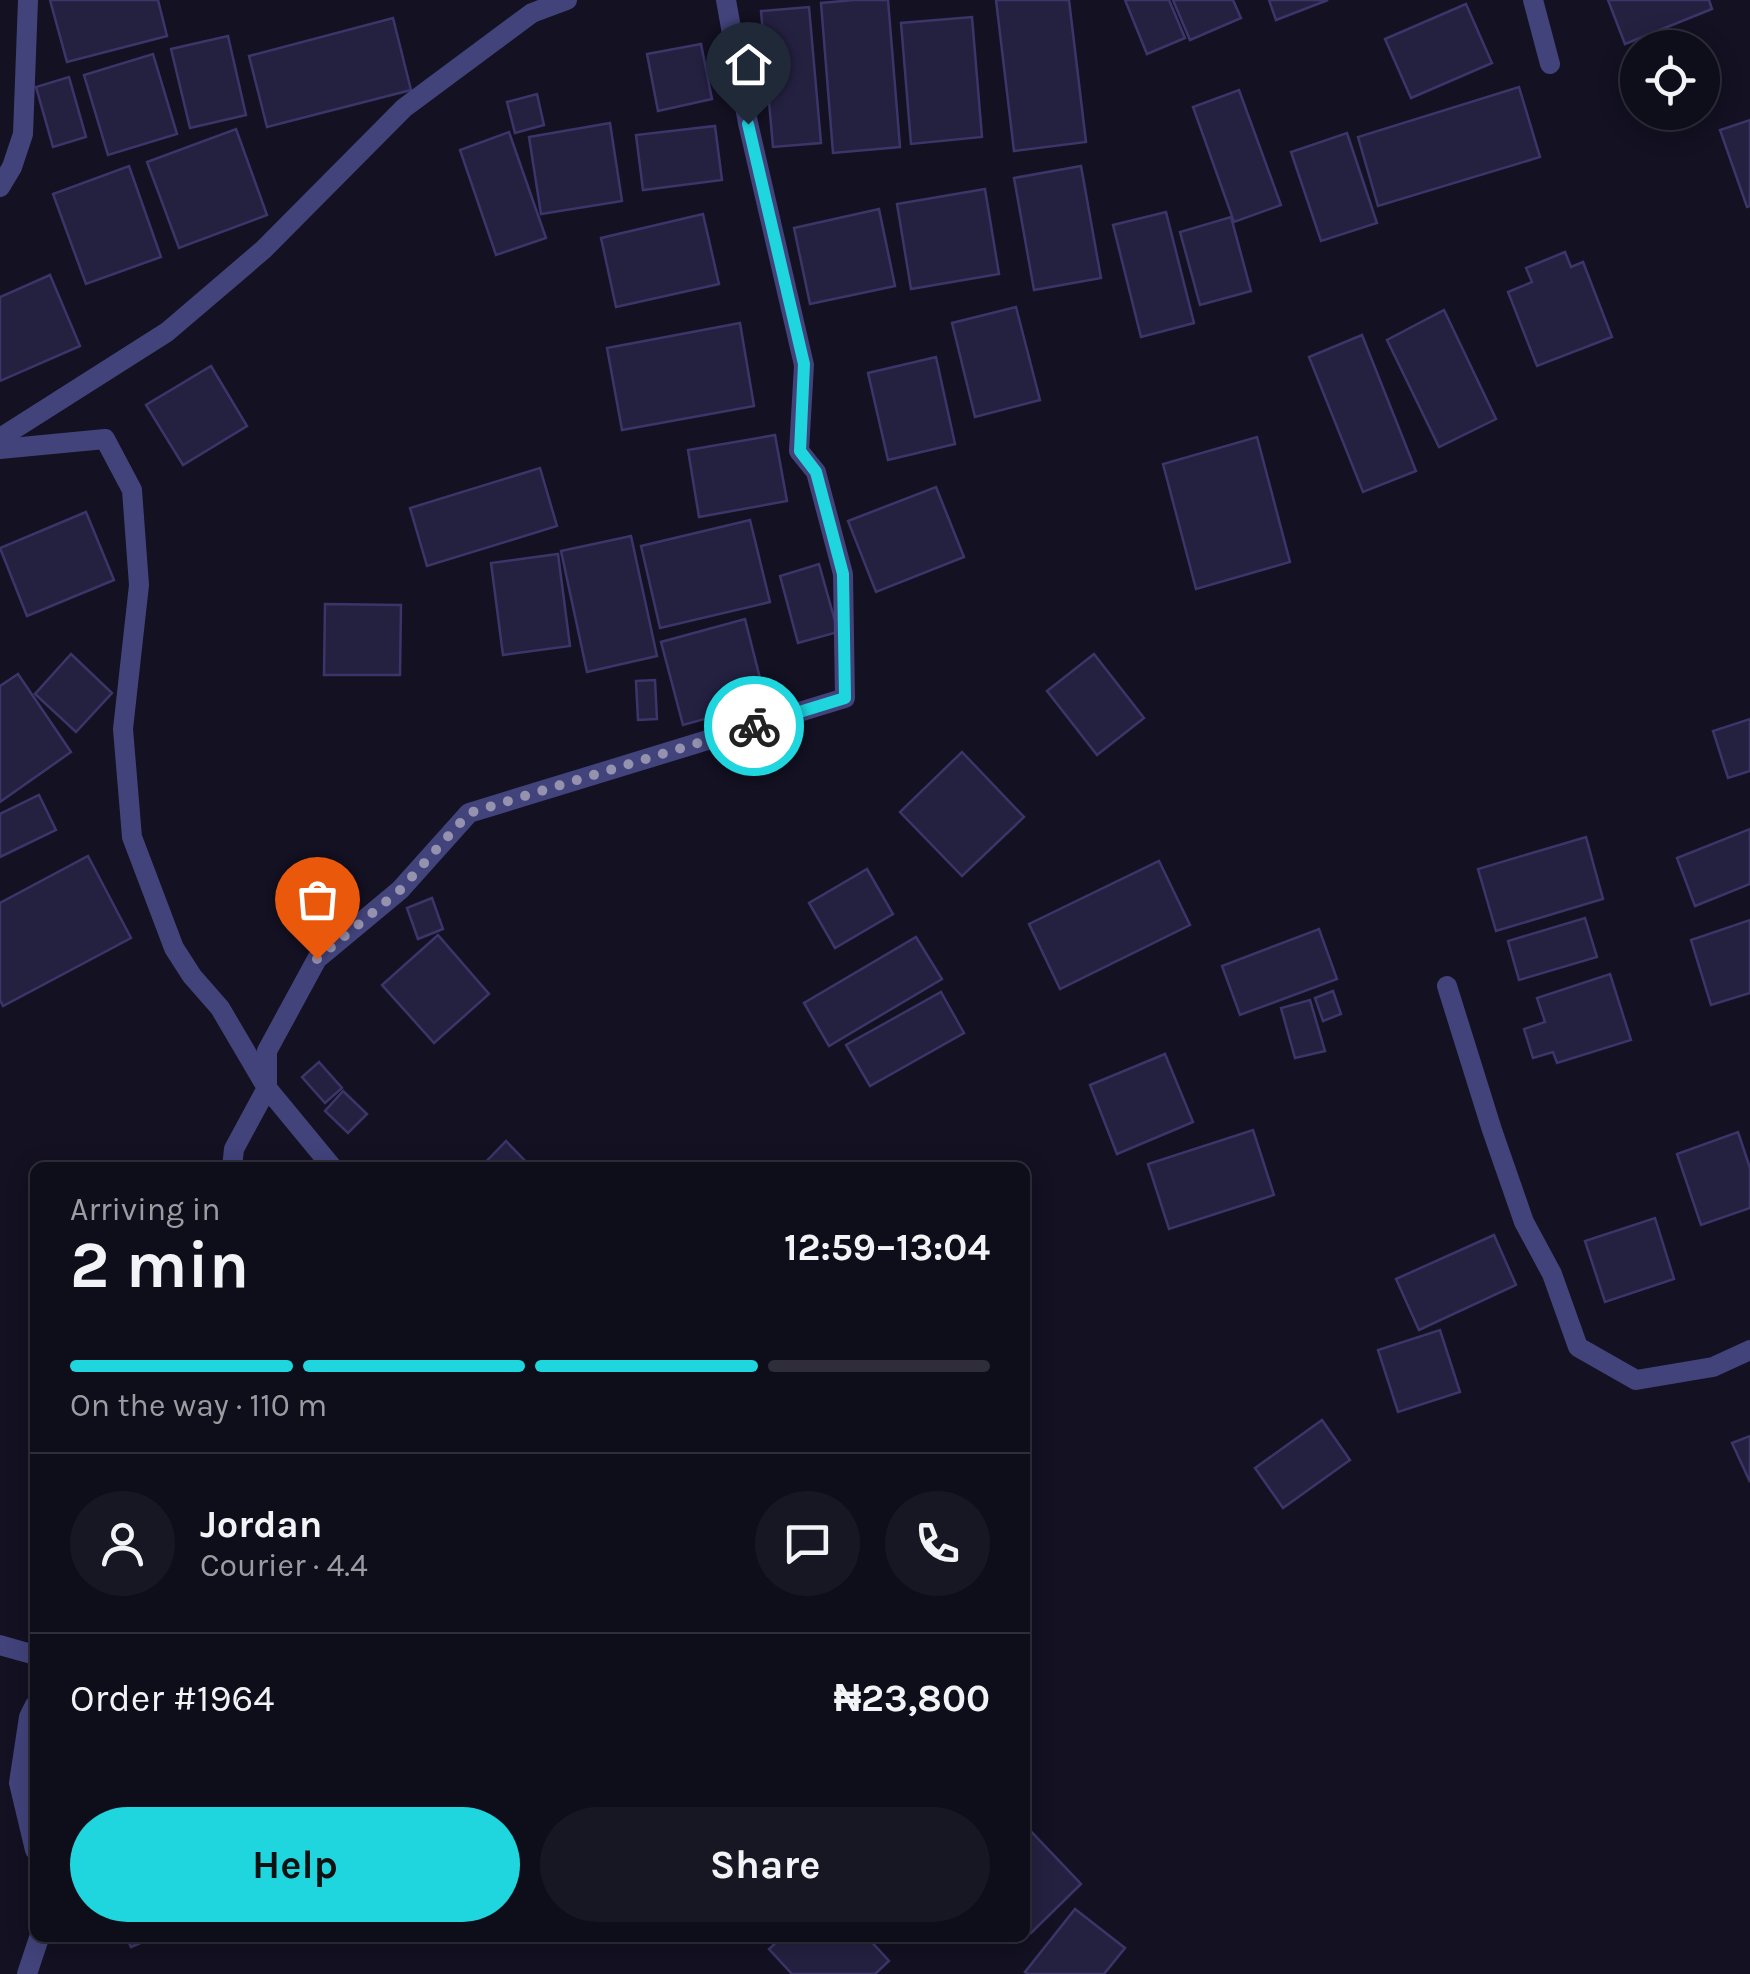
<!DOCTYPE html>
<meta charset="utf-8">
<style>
:root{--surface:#0e0d1a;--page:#171623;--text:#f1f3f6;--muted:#9b9ca2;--line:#2e2d39;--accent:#1fd5de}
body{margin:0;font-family:Karla,sans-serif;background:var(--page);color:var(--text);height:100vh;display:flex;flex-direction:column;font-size:38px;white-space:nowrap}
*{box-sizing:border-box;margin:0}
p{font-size:32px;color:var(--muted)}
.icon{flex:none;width:55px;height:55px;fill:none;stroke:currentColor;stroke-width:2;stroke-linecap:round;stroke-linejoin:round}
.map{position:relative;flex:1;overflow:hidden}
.details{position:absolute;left:30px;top:1162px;width:1000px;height:780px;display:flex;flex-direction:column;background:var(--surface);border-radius:15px;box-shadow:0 5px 25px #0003,0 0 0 2px var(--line)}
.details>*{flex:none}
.fabs{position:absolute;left:1620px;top:30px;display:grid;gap:20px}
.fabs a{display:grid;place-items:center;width:100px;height:100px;border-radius:50%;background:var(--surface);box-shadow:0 5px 25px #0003,0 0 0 2px var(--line);font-size:50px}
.pin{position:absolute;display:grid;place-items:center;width:85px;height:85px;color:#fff;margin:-102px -42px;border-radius:50% 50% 50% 0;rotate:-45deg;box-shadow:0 0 10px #0007}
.pin .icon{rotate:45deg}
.courier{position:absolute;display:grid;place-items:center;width:100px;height:100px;margin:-50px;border:8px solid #1fd5de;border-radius:50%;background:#fff;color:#222;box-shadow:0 2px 12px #0007}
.headline em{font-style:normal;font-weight:700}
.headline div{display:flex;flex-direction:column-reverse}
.headline{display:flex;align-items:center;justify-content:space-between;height:170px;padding:0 40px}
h1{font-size:65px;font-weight:700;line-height:75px}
.bar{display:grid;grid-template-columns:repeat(4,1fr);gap:15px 10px;align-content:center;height:120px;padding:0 40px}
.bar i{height:12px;border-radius:8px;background:var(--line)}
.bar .current{background:var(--accent)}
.bar p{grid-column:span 4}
.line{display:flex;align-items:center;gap:25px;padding:0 40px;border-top:2px solid var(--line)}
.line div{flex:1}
.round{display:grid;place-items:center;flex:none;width:105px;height:105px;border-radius:52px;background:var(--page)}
.action{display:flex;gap:20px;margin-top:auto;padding:20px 40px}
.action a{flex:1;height:115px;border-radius:60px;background:var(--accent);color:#111;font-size:40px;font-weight:700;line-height:115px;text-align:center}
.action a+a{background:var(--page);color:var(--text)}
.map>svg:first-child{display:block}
.building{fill:#242040;stroke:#3c3569;stroke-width:2.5}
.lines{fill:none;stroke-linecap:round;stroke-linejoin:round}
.street{stroke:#42437b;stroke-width:20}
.done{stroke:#9492ae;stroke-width:10;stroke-dasharray:0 18}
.route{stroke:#1fd5de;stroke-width:12}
</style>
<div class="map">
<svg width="1750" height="1974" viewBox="0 0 1750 1974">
<rect width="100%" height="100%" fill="#131122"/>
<!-- building -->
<g class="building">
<polygon points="50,0 158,0 167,36 67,62"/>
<polygon points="854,0 888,0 900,147 833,153 821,3"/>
<polygon points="996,0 1069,0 1086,142 1014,151"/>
<polygon points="1125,0 1169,0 1185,38 1147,54"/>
<polygon points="1173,0 1233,0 1241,18 1190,40"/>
<polygon points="1269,0 1328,0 1276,20"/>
<polygon points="1608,0 1709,0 1712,9 1625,44"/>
<polygon points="1466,4 1492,63 1411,98 1385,39"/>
<polygon points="809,7 821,143 773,147 761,11"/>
<polygon points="972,17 982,137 911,144 901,23"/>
<polygon points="393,18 411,90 267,127 249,56"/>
<polygon points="228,36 246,115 190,128 171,49"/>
<polygon points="701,44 712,99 658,111 647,54"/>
<polygon points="153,54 177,134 108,155 84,75"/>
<polygon points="69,77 86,137 53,147 36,87"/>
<polygon points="1519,87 1540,157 1378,206 1358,137"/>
<polygon points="1239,90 1281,205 1234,222 1193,107"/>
<polygon points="537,94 544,125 515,133 507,102"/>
<polygon points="1750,120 1750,206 1747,207 1720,130"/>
<polygon points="610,123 622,201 541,214 529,137"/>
<polygon points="715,126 722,180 643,190 636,135"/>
<polygon points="236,129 267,215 179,248 147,162"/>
<polygon points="509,132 546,238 496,255 460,150"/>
<polygon points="1347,133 1377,223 1321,241 1291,152"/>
<polygon points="129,166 161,257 86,284 53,194"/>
<polygon points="1081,166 1101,278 1034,290 1014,178"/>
<polygon points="985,189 999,274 911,289 897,204"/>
<polygon points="879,209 895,286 810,304 794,228"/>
<polygon points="1166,212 1194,323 1141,337 1113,225"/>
<polygon points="703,214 719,284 616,307 601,238"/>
<polygon points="1231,217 1251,291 1200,305 1180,232"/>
<polygon points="1565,252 1571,267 1583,262 1612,337 1537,366 1508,292 1532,282 1526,268"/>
<polygon points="50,275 80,346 0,381 0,297"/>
<polygon points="1016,307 1040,400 975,417 952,323"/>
<polygon points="1444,310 1496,419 1439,447 1387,340"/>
<polygon points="740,323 754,406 622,430 607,348"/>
<polygon points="1362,335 1416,471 1363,492 1309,357"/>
<polygon points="936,357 955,444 888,460 868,373"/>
<polygon points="211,366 247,426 183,465 146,405"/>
<polygon points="775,435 787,501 699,517 688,450"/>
<polygon points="1257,437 1290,562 1196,589 1163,464"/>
<polygon points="540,468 557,526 427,566 410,508"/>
<polygon points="936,487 964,557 876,592 848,521"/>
<polygon points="86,512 114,580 27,616 0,548"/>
<polygon points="750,520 770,602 660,628 641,546"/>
<polygon points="631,536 657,656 587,672 561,551"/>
<polygon points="558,554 570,646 503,655 491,563"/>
<polygon points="819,564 838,632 798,643 780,576"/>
<polygon points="325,604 401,605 400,675 324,675"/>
<polygon points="745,619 766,702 683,725 661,642"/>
<polygon points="71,654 112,693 76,732 35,694"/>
<polygon points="1094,654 1144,718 1097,755 1047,691"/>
<polygon points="18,674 71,752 0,802 0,686"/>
<polygon points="655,680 657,719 638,720 636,681"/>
<polygon points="1750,719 1750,771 1728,778 1713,731"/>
<polygon points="962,752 1024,817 962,876 900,812"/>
<polygon points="39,795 56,830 0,857 0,814"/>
<polygon points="1750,829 1750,884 1695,906 1677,858"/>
<polygon points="1586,837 1603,899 1496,931 1478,869"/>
<polygon points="88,856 131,938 3,1006 0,1000 0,903"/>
<polygon points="1159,861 1190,925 1060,989 1029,924"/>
<polygon points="867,869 893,914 835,948 809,903"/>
<polygon points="432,898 443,929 418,939 407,908"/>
<polygon points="1585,918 1597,957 1519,980 1508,941"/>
<polygon points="1750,920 1750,993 1711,1005 1691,940"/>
<polygon points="1319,929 1337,979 1240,1015 1222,966"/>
<polygon points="438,935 489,994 434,1043 382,985"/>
<polygon points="916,937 942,979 829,1046 804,1003"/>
<polygon points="1610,974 1631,1040 1557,1063 1553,1052 1533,1058 1524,1029 1545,1022 1537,998"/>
<polygon points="1333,991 1341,1014 1323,1021 1315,998"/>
<polygon points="941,992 964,1033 870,1086 846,1045"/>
<polygon points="1310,1000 1325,1051 1295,1058 1281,1008"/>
<polygon points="1165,1054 1193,1122 1117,1154 1090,1085"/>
<polygon points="319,1062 342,1088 325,1103 302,1077"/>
<polygon points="343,1091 367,1114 348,1133 325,1111"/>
<polygon points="1253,1130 1274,1195 1169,1229 1148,1164"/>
<polygon points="1738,1132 1750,1168 1750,1208 1701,1225 1677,1154"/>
<polygon points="506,1141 532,1168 480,1168"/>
<polygon points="1655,1218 1674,1279 1605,1302 1585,1241"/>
<polygon points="1494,1235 1516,1285 1419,1330 1396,1279"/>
<polygon points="1440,1330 1460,1392 1398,1412 1378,1350"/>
<polygon points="1322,1420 1350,1460 1283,1508 1255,1468"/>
<polygon points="1750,1436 1750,1482 1732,1443"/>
<polygon points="1025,1825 1081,1884 1031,1933 1025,1927"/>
<polygon points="1075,1909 1125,1948 1104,1974 1028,1974 1025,1972"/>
<polygon points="127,1938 152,1938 131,1947"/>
<polygon points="781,1938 868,1938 889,1961 875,1974 792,1974 769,1949"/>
</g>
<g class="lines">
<!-- street -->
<g class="street">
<polyline points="1533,0 1550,64"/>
<polyline points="0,187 12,167 23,134 28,0"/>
<polyline points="0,438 167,332 263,250 404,108 532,13 567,0"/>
<polyline points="0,449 105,439 132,490 139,585 123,729 132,837 174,948 192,976 220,1008 267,1088 234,1149 232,1168"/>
<polyline points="1447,986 1492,1130 1524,1222 1552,1274 1578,1347 1636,1380 1713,1367 1750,1350"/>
<polyline points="333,1168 267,1088 267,1051 317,959 400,890 469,813 845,698 843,574 816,472 799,451 804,365 748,123 726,0"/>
<polyline points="0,1645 35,1655"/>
<polyline points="35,1705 29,1717 19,1783 35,1850"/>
<polyline points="27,1974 39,1938"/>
</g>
</g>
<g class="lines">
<!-- done -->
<polyline class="done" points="317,959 400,890 469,813 754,726"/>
<!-- route -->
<polyline class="route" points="748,124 804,364 800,451 816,472 843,574 845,698 754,726"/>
</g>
</svg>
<div class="fabs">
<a><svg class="icon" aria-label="locate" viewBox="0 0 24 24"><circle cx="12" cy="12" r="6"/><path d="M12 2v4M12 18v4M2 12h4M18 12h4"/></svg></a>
</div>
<div class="pin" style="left:317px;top:959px;background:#ea580c"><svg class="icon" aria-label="bag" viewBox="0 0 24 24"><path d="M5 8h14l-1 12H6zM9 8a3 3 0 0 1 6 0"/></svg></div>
<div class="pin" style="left:748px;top:124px;background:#1f2937"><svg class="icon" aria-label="home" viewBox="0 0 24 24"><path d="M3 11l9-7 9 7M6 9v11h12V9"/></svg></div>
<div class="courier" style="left:754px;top:726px"><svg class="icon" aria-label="bike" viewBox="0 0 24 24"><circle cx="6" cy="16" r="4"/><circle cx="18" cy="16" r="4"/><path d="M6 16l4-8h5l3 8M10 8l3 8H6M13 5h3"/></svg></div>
<section class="details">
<div class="headline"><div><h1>2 min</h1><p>Arriving in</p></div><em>12:59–13:04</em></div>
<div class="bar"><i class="current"></i><i class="current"></i><i class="current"></i><i></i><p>On the way · 110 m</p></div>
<div class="line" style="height:180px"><a class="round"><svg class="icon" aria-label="person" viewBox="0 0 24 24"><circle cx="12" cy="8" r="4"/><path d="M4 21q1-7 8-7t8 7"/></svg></a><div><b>Jordan</b><p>Courier · 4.4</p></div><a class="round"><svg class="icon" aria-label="chat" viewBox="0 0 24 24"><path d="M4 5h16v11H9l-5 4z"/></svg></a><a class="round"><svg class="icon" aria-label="phone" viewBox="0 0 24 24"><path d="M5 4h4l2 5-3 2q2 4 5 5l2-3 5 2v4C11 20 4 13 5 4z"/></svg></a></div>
<div class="line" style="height:130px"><div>Order #1964</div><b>₦23,800</b></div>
<div class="action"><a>Help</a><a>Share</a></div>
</section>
</div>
